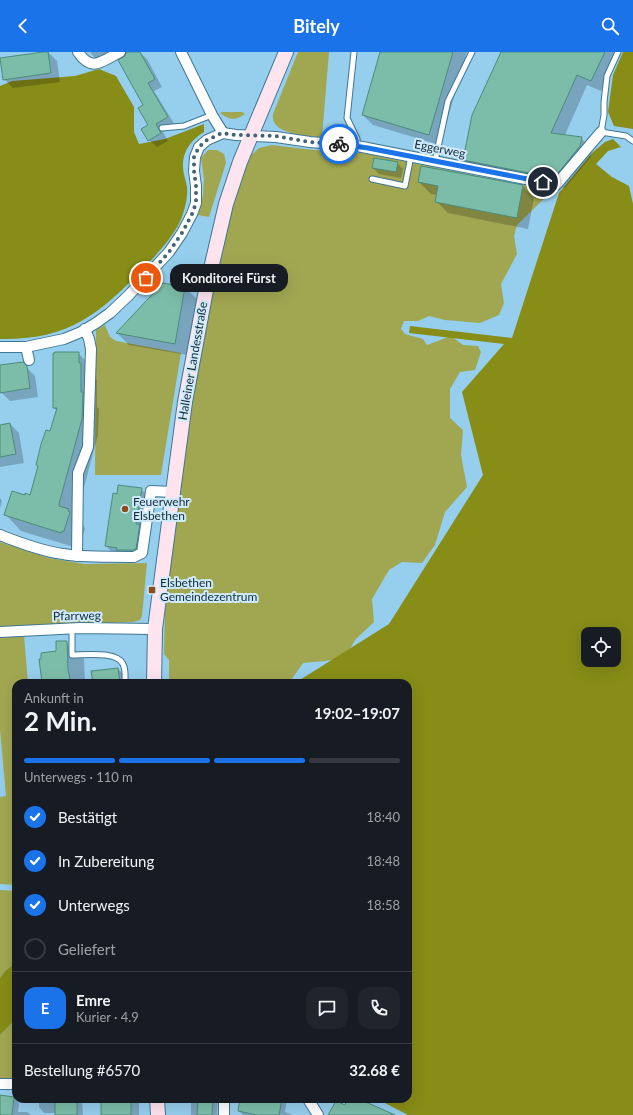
<!DOCTYPE html>
<html lang="de">
<meta charset="utf-8">
<style>
:root{--surface:#171b24;--page:#20242c;--text:#f1f3f6;--muted:#9ea1a6;--line:#363941;--accent:#1a73e8}
body{margin:0;font-family:Lato,sans-serif;background:var(--page);color:var(--text);height:100vh;display:flex;flex-direction:column;font-size:15px;white-space:nowrap}
*{box-sizing:border-box;margin:0}
p{font-size:13px;color:var(--muted)}
.icon{flex:none;width:22px;height:22px;fill:none;stroke:currentColor;stroke-width:2;stroke-linecap:round;stroke-linejoin:round}
.map{position:relative;flex:1;overflow:hidden}
.side{position:absolute;left:12px;top:627px;width:400px;height:424px;display:flex;flex-direction:column;background:var(--surface);border-radius:12px;box-shadow:0 4px 16px #0002}
.side>*{flex:none}
.fabs{position:absolute;left:581px;top:575px;display:grid;gap:8px}
.fabs a{display:grid;place-items:center;width:40px;height:40px;border-radius:8px;background:var(--surface);box-shadow:0 4px 16px #0002;font-size:20px}
.pin{position:absolute;display:grid;place-items:center;width:34px;height:34px;color:#fff;margin:-17px;border:2px solid #fff;border-radius:50%;box-shadow:0 1px 4px #0007}
.courier{position:absolute;display:grid;place-items:center;width:40px;height:40px;margin:-20px;border:3px solid #1a73e8;border-radius:50%;background:#fff;color:#222;box-shadow:0 1px 5px #0007}
.bubble{position:absolute;height:28px;border-radius:12px;background:var(--surface);box-shadow:0 4px 16px #0002;font-size:13px;font-weight:700;line-height:28px;text-align:center}
.head em{font-style:normal;font-weight:700}
.head div{display:flex;flex-direction:column-reverse}
.head{display:flex;align-items:center;justify-content:space-between;height:68px;padding:0 12px}
h1{font-size:26px;font-weight:700;line-height:30px}
.bar{display:grid;grid-template-columns:repeat(4,1fr);gap:6px 4px;align-content:center;height:48px;padding:0 12px}
.bar i{height:5px;border-radius:3px;background:var(--line)}
.bar .selected{background:var(--accent)}
.bar p{grid-column:span 4}
.line{display:flex;align-items:center;gap:10px;padding:0 12px;border-top:1px solid var(--line)}
.line div{flex:1}
.round{display:grid;place-items:center;flex:none;width:42px;height:42px;border-radius:12px;background:var(--page)}
ol{padding:0 12px;list-style:none}
li{display:flex;align-items:center;gap:12px;height:44px}
li p{margin-inline-start:auto}
li .icon{padding:4px;border-radius:50%;background:var(--accent);color:#fff;stroke-width:4}
li:last-child{color:var(--muted)}
li i{width:22px;height:22px;border:2px solid var(--line);border-radius:50%}
header{display:flex;justify-content:space-between;align-items:center;height:52px;padding:0 12px;background:var(--accent);color:#fff;font-size:18px;font-weight:700}
.map>svg:first-child{display:block}
.green{fill:#a1a751}
.forest{fill:#878d17;fill-rule:evenodd}
.shadow{fill:#0003}
.building{fill:#7cbda9;stroke:#4c8c7a}
.lines{fill:none;stroke-linecap:round;stroke-linejoin:round}
.lane-casing{stroke:#3f7692;stroke-width:7}
.street-casing{stroke:#3f7692;stroke-width:12}
.secondary-casing{stroke:#3f7692;stroke-width:16}
.lane{stroke:#fff;stroke-width:5}
.street{stroke:#fff;stroke-width:10}
.secondary{stroke:#fee4ef;stroke-width:14}
.done{stroke:#416376;stroke-width:4;stroke-dasharray:0 7.2}
.route{stroke:#1a73e8;stroke-width:5}
.poi-dot{fill:#8d4b1a;stroke:#cfebfb;stroke-width:1.5}
.labels{text-anchor:middle;stroke-width:4;stroke-linejoin:round;paint-order:stroke}
.street-label{font-size:12px;fill:#132a36;stroke:#cfebfb}
.poi-label{font-size:12px;fill:#132a36;stroke:#cfebfb;text-anchor:start}
</style>
<header><svg class="icon" aria-label="back" viewBox="0 0 24 24"><path d="M15 5l-7 7 7 7"/></svg>Bitely<svg class="icon" aria-label="search" viewBox="0 0 24 24"><circle cx="10" cy="10" r="6"/><path d="M15 15l6 6"/></svg></header>
<div class="map">
<svg width="633" height="1063" viewBox="0 0 633 1063">
<rect width="100%" height="100%" fill="#96ceed"/>
<!-- green -->
<g class="green">
<path d="M298,0H329L322,85C311,85 273,82 273,66C272,63 274,60 275,57Z"/>
<path d="M222,60H242L245,62C236,69 229,68 220,61Z"/>
<polygon points="272,93 314,98 363,101 552,139 517,173 514,184 517,202 501,232 504,251 499,263 480,271 445,268 429,264 418,269 404,269 401,277 405,282 423,287 427,293 451,284 463,293 478,294 481,300 475,318 460,320 450,337 450,366 463,378 461,403 467,435 445,460 435,493 422,511 402,510 389,518 372,547 374,570 355,588 345,606 324,609 303,611 289,631 169,631 169,608 164,602 165,553 175,464 188,375 209,254 223,189 243,122 251,103 259,96"/>
<polygon points="208,98 217,98 224,102 226,111 209,165 198,163 203,143 204,127 201,106"/>
<polygon points="105,273 110,285 116,289 181,301 161,423 95,423 96,278"/>
<polygon points="0,490 49,506 85,512 147,511 142,564 140,568 133,570 0,575"/>
<polygon points="24,583 28,631 16,631 16,833 0,832 0,745 6,744 0,677 0,585"/>
<polygon points="0,838 16,839 16,910 5,919 0,926"/>
<polygon points="16,967 16,1028 0,1028 0,983"/>
</g>
<!-- forest -->
<g class="forest">
<polygon points="623,0 633,0 633,77 614,74 608,60 613,23"/>
<path d="M99,17L116,24L134,55V80L139,92L165,87L204,72V80C192,87 182,100 183,114C183,122 186,128 187,135C188,145 185,156 182,165C175,183 157,202 144,216C98,263 69,288 0,287V34L12,29L75,24Z"/>
<path d="M613,87L621,95L608,99L596,112L612,125L629,134L633,152V1063H408L377,1047H408V631H295L389,572L483,423L462,340L504,292L409,281L410,274L512,286L559,141L593,100L605,90ZM588,582H614V608H588Z"/>
<polygon points="16,910 16,967 0,983 0,926 5,919"/>
</g>
<!-- shadow -->
<g class="shadow">
<polygon points="48,0 57,9 60,30 13,36 4,27"/>
<polygon points="90,0 123,0 101,13"/>
<polygon points="139,0 147,7 162,35 154,39 175,73 163,80 168,89 157,95 149,88 149,73 144,53"/>
<polygon points="381,0 467,0 440,93 373,73 363,63"/>
<polygon points="502,0 620,0 601,39 587,33 565,83 581,86 592,96 591,105 565,136 475,118 464,108"/>
<polygon points="397,111 403,117 401,126 379,122 373,116"/>
<polygon points="419,130 522,134 534,146 528,177 448,161 436,149 438,143 431,142"/>
<polygon points="163,232 185,236 197,247 187,303 129,293 117,281"/>
<polygon points="78,301 94,317 95,326 97,328 97,355 99,357 98,383 76,465 84,474 85,477 80,494 77,496 21,479 6,463 25,444 31,444 57,359 54,356"/>
<polygon points="22,311 35,324 38,345 10,349 1,340 0,314"/>
<polygon points="10,372 19,381 24,411 0,415 0,374"/>
<polygon points="141,437 150,446 148,482 145,506 142,507 131,507 115,503 106,494 117,443"/>
<polygon points="0,446 2,449 0,456"/>
<polygon points="66,590 84,607 85,631 43,631 57,600"/>
<polygon points="118,617 132,631 94,631"/>
<polygon points="0,1044 14,1046 19,1051 18,1060 27,1060 31,1063 0,1063"/>
<polygon points="39,1047 81,1047 82,1049 83,1063 56,1063 56,1061 44,1061 39,1055"/>
<rect x="102" y="1047" width="37" height="16"/>
<polygon points="191,1047 218,1047 217,1061 218,1063 191,1063"/>
<polygon points="241,1047 287,1047 285,1060 293,1063 243,1063 239,1059"/>
</g>
<!-- building -->
<g class="building">
<polygon points="43,0 48,0 51,21 3,28 0,6"/>
<polygon points="126,0 140,0 155,27 148,31 168,65 156,72 161,81 148,89 141,77 148,73 138,56 143,53 118,8 125,4"/>
<polygon points="380,0 453,0 429,83 362,63"/>
<polygon points="501,0 605,0 591,29 577,23 551,81 582,85 580,94 554,126 463,108 472,63"/>
<polygon points="374,106 398,110 396,120 372,116"/>
<polygon points="421,114 523,133 517,166 435,150 438,134 418,130"/>
<polygon points="163,231 185,235 175,292 116,281"/>
<polygon points="55,300 79,300 79,311 81,311 81,340 83,340 82,367 59,452 59,454 69,457 68,459 70,460 64,479 62,479 61,481 4,463 12,439 25,443 25,441 30,443 38,414 36,413 41,392 46,378 50,379 57,356 53,356 53,301 55,301"/>
<polygon points="23,310 27,314 30,336 0,341 0,313"/>
<polygon points="10,371 16,402 0,405 0,373"/>
<polygon points="118,433 142,436 136,472 140,472 136,497 133,498 116,498 117,496 105,494 113,441 117,442"/>
<polygon points="56,589 67,589 68,618 71,631 42,631 39,607 41,607 41,601 56,599"/>
<polygon points="118,616 120,631 93,631 91,619"/>
<polygon points="0,1043 14,1045 12,1063 0,1063"/>
<rect x="55" y="1047" width="22" height="16"/>
<rect x="101" y="1047" width="30" height="16"/>
<polygon points="198,1047 213,1047 212,1063 197,1063"/>
<polygon points="240,1047 282,1047 279,1063 257,1063 238,1059"/>
<polygon points="347,1047 356,1047 368,1051 395,1063 328,1063 336,1049 345,1053"/>
</g>
<g class="lines">
<!-- lane casing -->
<g class="lane-casing">
<g id="lane">
<polyline points="354,0 347,66 357,87 357,94"/>
<polyline points="618,0 607,24 604,50 604,63 601,80 626,84 633,89"/>
<polyline points="162,76 184,74 212,63"/>
<polyline points="435,109 448,49 472,0"/>
<polyline points="372,127 405,134 411,104"/>
<path d="M72,577V603C85,603 117,599 123,612C126,618 125,625 125,631"/>
</g>
</g>
<!-- street casing -->
<g class="street-casing">
<g id="street">
<path d="M78,0C92,21 102,9 120,0"/>
<polyline points="181,0 212,63 223,81"/>
<polyline points="0,295 26,295 64,287 81,280 96,271 110,261 128,244 169,200 182,181 192,162 196,151 196,134 194,119 195,105 199,95 207,88 223,81 236,83 276,85 310,90 357,94 556,133 601,80"/>
<polyline points="26,295 29,308"/>
<path d="M0,483C20,491 41,499 63,502C86,506 111,504 134,505L142,501L151,439L173,440"/>
<polyline points="77,504 78,421 88,395 91,297 89,287 85,277"/>
<polyline points="0,580 80,576 155,577"/>
<polyline points="0,1032 16,1032"/>
<polyline points="308,1047 318,1063"/>
<polyline points="224,1063 224,1047"/>
</g>
</g>
<!-- secondary casing -->
<g class="secondary-casing">
<g id="secondary">
<polyline points="154,631 155,577 173,440 185,350 206,238 226,152 240,110 286,0"/>
<polyline points="157,1047 158,1063"/>
</g>
</g>
<!-- lane -->
<use href="#lane" class="lane"/>
<!-- street -->
<use href="#street" class="street"/>
<!-- secondary -->
<use href="#secondary" class="secondary"/>
</g>
<g class="lines">
<!-- done -->
<polyline class="done" points="146,226 169,200 182,181 192,162 196,151 196,134 194,119 194,105 199,95 207,88 222,81 236,83 276,84 310,90 339,92"/>
<!-- route -->
<polyline class="route" points="339,92 368,96 543,130"/>
</g>
<!-- markers -->
<g class="poi-dot">
<circle cx="125" cy="457" r="4"/>
<rect x="148" y="534" width="8" height="8" rx="2"/>
</g>
<g class="labels">
<!-- street labels -->
<g class="street-label">
<text transform="translate(440 97) rotate(11)" y="4">Eggerweg</text>
<text transform="translate(193 309) rotate(-80)" y="4">Halleiner Landesstraße</text>
<text transform="translate(77 564) rotate(-1)" y="4">Pfarrweg</text>
</g>
<!-- poi labels -->
<g class="poi-label">
<text x="133" y="454">Feuerwehr<tspan x="133" dy="14">Elsbethen</tspan></text>
<text x="160" y="535">Elsbethen<tspan x="160" dy="14">Gemeindezentrum</tspan></text>
</g>
</g>
</svg>
<div class="fabs">
<a><svg class="icon" aria-label="locate" viewBox="0 0 24 24"><circle cx="12" cy="12" r="6"/><path d="M12 2v4M12 18v4M2 12h4M18 12h4"/></svg></a>
</div>
<div class="pin" style="left:146px;top:226px;background:#ea580c"><svg class="icon" aria-label="bag" viewBox="0 0 24 24"><path d="M5 8h14l-1 12H6zM9 8a3 3 0 0 1 6 0"/></svg></div>
<div class="pin" style="left:543px;top:130px;background:#1f2937"><svg class="icon" aria-label="home" viewBox="0 0 24 24"><path d="M3 11l9-7 9 7M6 9v11h12V9"/></svg></div>
<div class="courier" style="left:339px;top:92px"><svg class="icon" aria-label="bike" viewBox="0 0 24 24"><circle cx="6" cy="16" r="4"/><circle cx="18" cy="16" r="4"/><path d="M6 16l4-8h5l3 8M10 8l3 8H6M13 5h3"/></svg></div>
<div class="bubble" style="left:170px;top:212px;width:118px">Konditorei Fürst</div>
<section class="side">
<div class="head"><div><h1>2 Min.</h1><p>Ankunft in</p></div><em>19:02–19:07</em></div>
<div class="bar"><i class="selected"></i><i class="selected"></i><i class="selected"></i><i></i><p>Unterwegs · 110 m</p></div>
<ol>
<li><svg class="icon" aria-label="check" viewBox="0 0 24 24"><path d="M5 12l5 5 9-10"/></svg>Bestätigt<p>18:40</p></li>
<li><svg class="icon" aria-label="check" viewBox="0 0 24 24"><path d="M5 12l5 5 9-10"/></svg>In Zubereitung<p>18:48</p></li>
<li><svg class="icon" aria-label="check" viewBox="0 0 24 24"><path d="M5 12l5 5 9-10"/></svg>Unterwegs<p>18:58</p></li>
<li><i></i>Geliefert</li>
</ol>
<div class="line" style="height:72px"><b class="round" style="background:var(--accent);color:#fff">E</b><div><b>Emre</b><p>Kurier · 4.9</p></div><a class="round"><svg class="icon" aria-label="chat" viewBox="0 0 24 24"><path d="M4 5h16v11H9l-5 4z"/></svg></a><a class="round"><svg class="icon" aria-label="phone" viewBox="0 0 24 24"><path d="M5 4h4l2 5-3 2q2 4 5 5l2-3 5 2v4C11 20 4 13 5 4z"/></svg></a></div>
<div class="line" style="height:52px"><div>Bestellung #6570</div><b>32.68 €</b></div>
</section>
</div>
